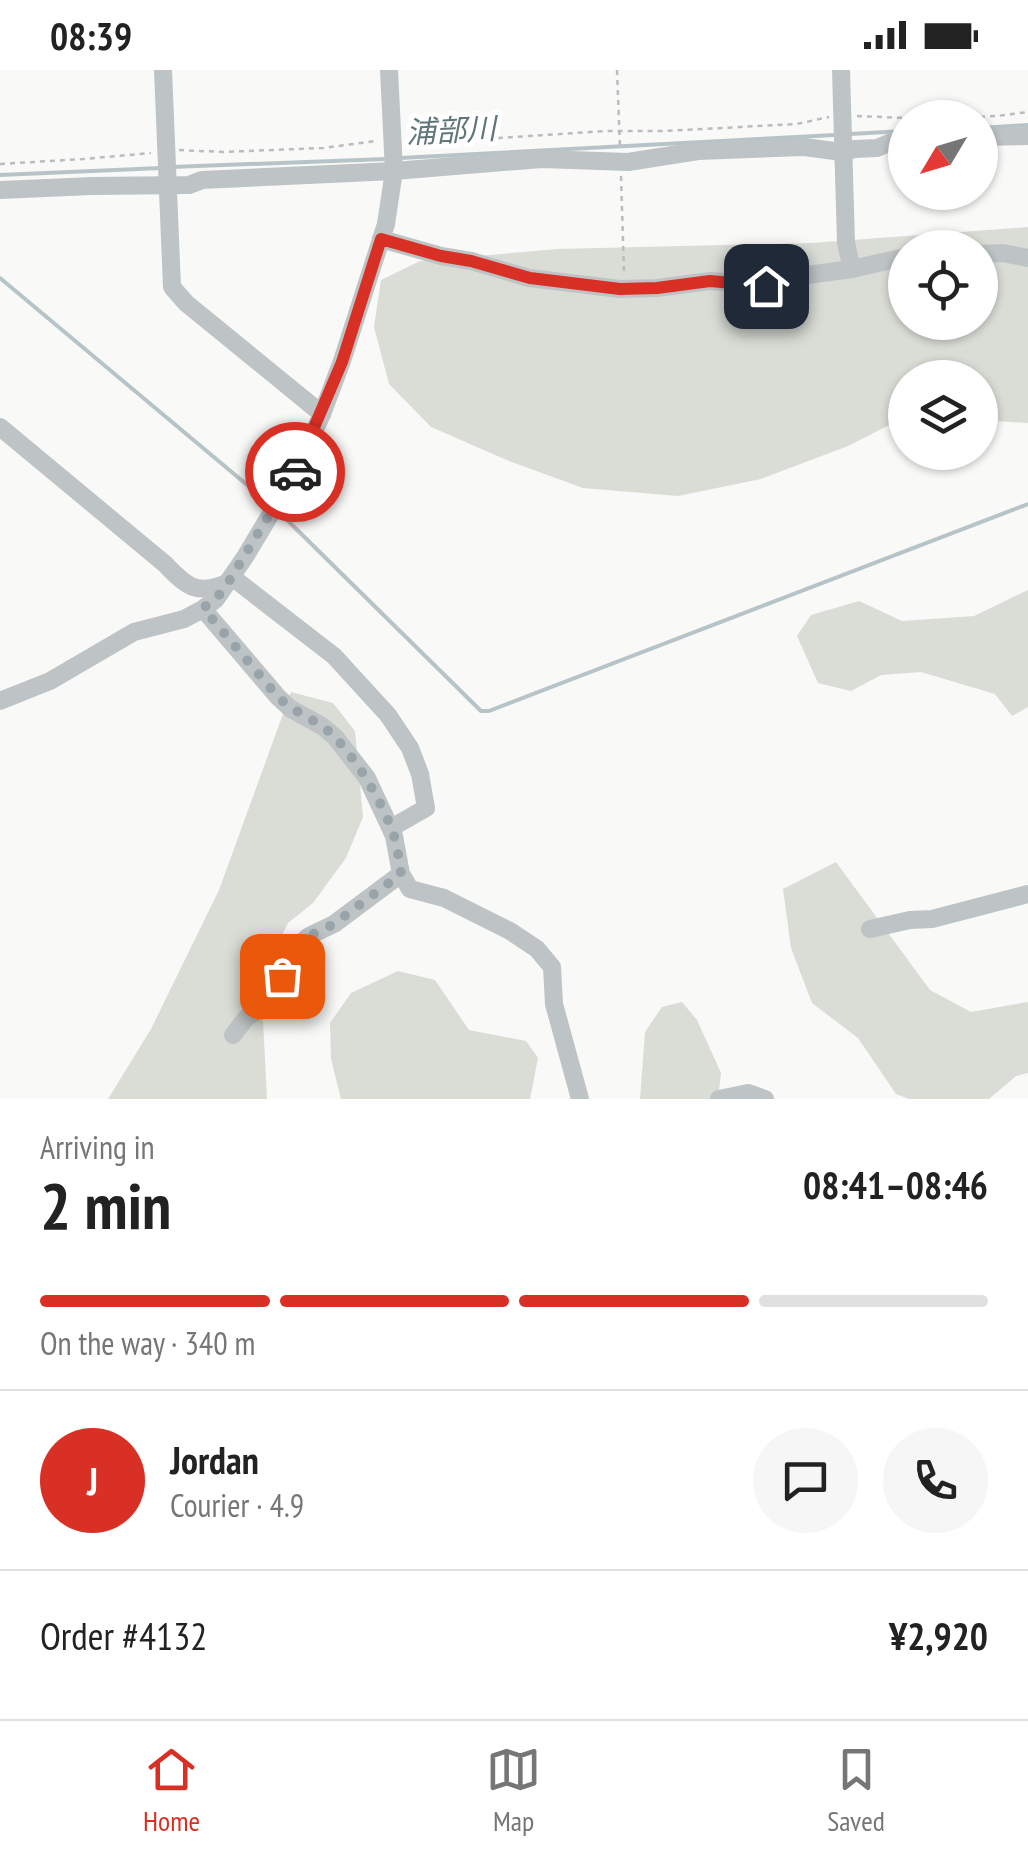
<!DOCTYPE html>
<meta charset="utf-8">
<style>
:root{--surface:#fff;--page:#f6f6f6;--text:#222;--muted:#767676;--line:#e0e0e0;--accent:#d93025}
body{margin:0;font-family:"PT Sans Narrow","Noto Sans JP",sans-serif;background:var(--page);color:var(--text);height:100vh;display:flex;flex-direction:column;font-size:38px;white-space:nowrap}
*{box-sizing:border-box;margin:0}
p{font-size:32px;color:var(--muted)}
.icon{flex:none;width:55px;height:55px;fill:none;stroke:currentColor;stroke-width:2;stroke-linecap:round;stroke-linejoin:round}
.map{position:relative;height:1029px;overflow:hidden}
.side{display:flex;flex-direction:column;background:var(--surface);flex:1}
.side>*{flex:none}
.needle{width:65px;rotate:232deg}
.controls{position:absolute;left:888px;top:30px;display:grid;gap:20px}
.controls a{display:grid;place-items:center;width:110px;height:110px;border-radius:50%;background:var(--surface);box-shadow:0 2px 8px #0004;font-size:50px}
.pin{position:absolute;display:grid;place-items:center;width:85px;height:85px;color:#fff;margin:-42px;border-radius:20px;box-shadow:0 5px 15px #0006}
.courier{position:absolute;display:grid;place-items:center;width:100px;height:100px;margin:-50px;border:8px solid #d93025;border-radius:50%;background:#fff;color:#222;box-shadow:0 2px 12px #0007}
.head em{font-style:normal;font-weight:800}
.head div{display:flex;flex-direction:column-reverse}
.head{display:flex;align-items:center;justify-content:space-between;height:170px;padding:0 40px}
h1{font-size:65px;font-weight:800;line-height:75px}
.bar{display:grid;grid-template-columns:repeat(4,1fr);gap:15px 10px;align-content:center;height:120px;padding:0 40px}
.bar i{height:12px;border-radius:8px;background:var(--line)}
.bar .current{background:var(--accent)}
.bar p{grid-column:span 4}
.line{display:flex;align-items:center;gap:25px;padding:0 40px;border-top:2px solid var(--line)}
.line div{flex:1}
.round{display:grid;place-items:center;flex:none;width:105px;height:105px;border-radius:52px;background:var(--page)}
.status{display:flex;justify-content:space-between;align-items:center;height:70px;padding:0 50px;background:var(--surface);direction:ltr}
.status svg{height:28px;fill:currentColor}
.dock{display:flex;justify-content:space-around;align-items:center;height:140px;border-top:2px solid var(--line);background:var(--surface);font-size:28px;color:var(--muted)}
.dock a{display:grid;justify-items:center;gap:5px}
.dock .current{color:var(--accent)}
.map>svg:first-child{display:block}
.green{fill:#d9ddd6;fill-rule:evenodd}
.lines{fill:none;stroke-linecap:round;stroke-linejoin:round}
.stream{stroke:#b7c4c7;stroke-width:4}
.path{stroke:#b9bdbf;stroke-width:2.5;stroke-dasharray:5 5;stroke-linecap:butt}
.minor{stroke:#bec3c6;stroke-width:18}
.done{stroke:#99a4aa;stroke-width:10;stroke-dasharray:0 18}
.route{stroke:#d93025;stroke-width:12}
.labels{text-anchor:middle;stroke-width:10;stroke-linejoin:round;paint-order:stroke}
.water-label{font-size:30px;font-style:italic;fill:#60767a;stroke:#fff}
</style>
<div class="status"><b>08:39</b><svg viewBox="0 0 49 12"><path d="M0 12V9h3v3zM5 12V6h3v6zM10 12V3h3v9zM15 12V0h3v12zM26 1h20v11H26zM47 4h2v5h-2z"/></svg></div>
<div class="map">
<svg width="1028" height="1029" viewBox="0 0 1028 1029">
<rect width="100%" height="100%" fill="#f9f9f7"/>
<!-- green -->
<g class="green">
<path d="M1028,157V353L980,350V308H905V347L848,376L761,409L678,426L583,418L509,391L431,357L389,314L374,257L381,210L420,191L558,179L811,173ZM905,178H980V252H905Z"/>
<polygon points="1028,520 1028,637 1012,646 995,624 921,602 881,605 851,621 818,613 797,566 811,545 859,531 902,551 974,546"/>
<polygon points="291,622 333,633 355,661 363,747 346,788 313,833 288,853 270,889 263,950 267,1029 108,1029 151,959 219,820"/>
<polygon points="836,792 930,920 971,942 1028,932 1028,1003 1016,1006 989,1029 909,1029 896,1024 858,968 812,933 791,878 783,819"/>
<polygon points="398,901 435,910 469,960 526,971 538,988 530,1029 341,1029 331,989 330,953 351,923"/>
<polygon points="682,932 697,950 721,1003 718,1029 640,1029 645,962 662,937"/>
</g>
<g class="lines">
<!-- stream -->
<g class="stream">
<polyline points="980,58 1028,55"/>
<polyline points="850,64 905,61"/>
<polyline points="400,88 835,65"/>
<polyline points="171,97 386,89"/>
<polyline points="0,105 161,98"/>
<polyline points="0,208 271,435"/>
<polyline points="278,441 481,641 489,641 1028,434"/>
</g>
<!-- path -->
<g class="path">
<polyline points="617,0 620,78"/>
<polyline points="857,46 905,48"/>
<polyline points="950,48 997,46 1028,42"/>
<polyline points="408,72 439,72 605,61 664,61 797,54 829,47"/>
<polyline points="179,80 223,82 323,78 376,71"/>
<polyline points="0,94 83,89 151,83"/>
<polyline points="621,106 624,203"/>
</g>
<!-- minor -->
<g class="minor">
<polyline points="163,0 172,217 186,233 322,344"/>
<polyline points="841,0 846,173 852,199"/>
<polyline points="980,67 1028,66"/>
<polyline points="0,120 92,116 189,115 202,110 394,101 542,89 628,92 698,81 804,77 842,82 855,79 877,78 889,73 905,71"/>
<polyline points="381,169 441,186 471,191 529,208 620,219 657,218 710,211 766,215 807,205 852,199 905,187"/>
<polyline points="980,184 1003,183 1028,188"/>
<path d="M0,357L165,494C186,516 196,526 227,513"/>
<polyline points="232,507 334,586 388,645 410,678 420,704 426,738 391,758"/>
<polyline points="203,539 278,627 291,639 322,656 335,667 367,708 394,766 401,804 410,819 444,828 510,861 537,879 552,897 554,934 580,1029"/>
<polyline points="0,631 50,611 134,562 184,549 203,539 216,529 245,487 294,405 322,344 342,291 386,154 394,101 389,0"/>
<polyline points="870,859 910,850 932,849 1028,824"/>
<polyline points="233,965 247,947 264,937 299,875 309,866 334,854 401,804"/>
<polyline points="719,1029 748,1023 765,1029"/>
</g>
</g>
<g class="lines">
<!-- done -->
<path class="done" d="M282,906L299,876L309,866L334,854L401,804C399,792 398,778 394,766C384,734 350,676 323,657C307,646 292,640 278,627L203,538L216,529L228,513L295,402"/>
<!-- route -->
<polyline class="route" points="295,402 342,292 381,169 441,186 471,191 530,208 620,219 657,218 710,211 766,216"/>
</g>
<g class="labels">
<!-- water labels -->
<g class="water-label">
<text transform="translate(451 61) rotate(-3)" y="10">浦部川</text>
</g>
</g>
</svg>
<div class="controls">
<a><svg class="needle" viewBox="-14 -14 28 28"><path d="M0-13l5 13h-10z" fill="#e53935"/><path d="M0 13l5-13h-10z" fill="#767676"/></svg></a>
<a><svg class="icon" aria-label="locate" viewBox="0 0 24 24"><circle cx="12" cy="12" r="6"/><path d="M12 2v4M12 18v4M2 12h4M18 12h4"/></svg></a>
<a><svg class="icon" aria-label="layers" viewBox="0 0 24 24"><path d="M12 4l9 5-9 5-9-5zM3 14l9 5 9-5"/></svg></a>
</div>
<div class="pin" style="left:282px;top:906px;background:#ea580c"><svg class="icon" aria-label="bag" viewBox="0 0 24 24"><path d="M5 8h14l-1 12H6zM9 8a3 3 0 0 1 6 0"/></svg></div>
<div class="pin" style="left:766px;top:216px;background:#1f2937"><svg class="icon" aria-label="home" viewBox="0 0 24 24"><path d="M3 11l9-7 9 7M6 9v11h12V9"/></svg></div>
<div class="courier" style="left:295px;top:402px"><svg class="icon" aria-label="car" viewBox="0 0 24 24"><path d="M5 17H2v-5l4-1 3-4h7l3 4 3 1v5h-3M9 17h6M6 11h13"/><circle cx="7" cy="17" r="2"/><circle cx="17" cy="17" r="2"/></svg></div>
</div>
<section class="side">
<div class="head"><div><h1>2 min</h1><p>Arriving in</p></div><em>08:41–08:46</em></div>
<div class="bar"><i class="current"></i><i class="current"></i><i class="current"></i><i></i><p>On the way · 340 m</p></div>
<div class="line" style="height:180px"><b class="round" style="background:var(--accent);color:#fff">J</b><div><b>Jordan</b><p>Courier · 4.9</p></div><a class="round"><svg class="icon" aria-label="chat" viewBox="0 0 24 24"><path d="M4 5h16v11H9l-5 4z"/></svg></a><a class="round"><svg class="icon" aria-label="phone" viewBox="0 0 24 24"><path d="M5 4h4l2 5-3 2q2 4 5 5l2-3 5 2v4C11 20 4 13 5 4z"/></svg></a></div>
<div class="line" style="height:130px"><div>Order #4132</div><b>¥2,920</b></div>
</section>
<nav class="dock">
<a class="current"><svg class="icon" aria-label="home" viewBox="0 0 24 24"><path d="M3 11l9-7 9 7M6 9v11h12V9"/></svg>Home</a>
<a><svg class="icon" aria-label="map" viewBox="0 0 24 24"><path d="M3 6l6-2 6 2 6-2v14l-6 2-6-2-6 2zM9 4v14M15 6v14"/></svg>Map</a>
<a><svg class="icon" aria-label="saved" viewBox="0 0 24 24"><path d="M7 4h10v16l-5-4-5 4z"/></svg>Saved</a>
</nav>
